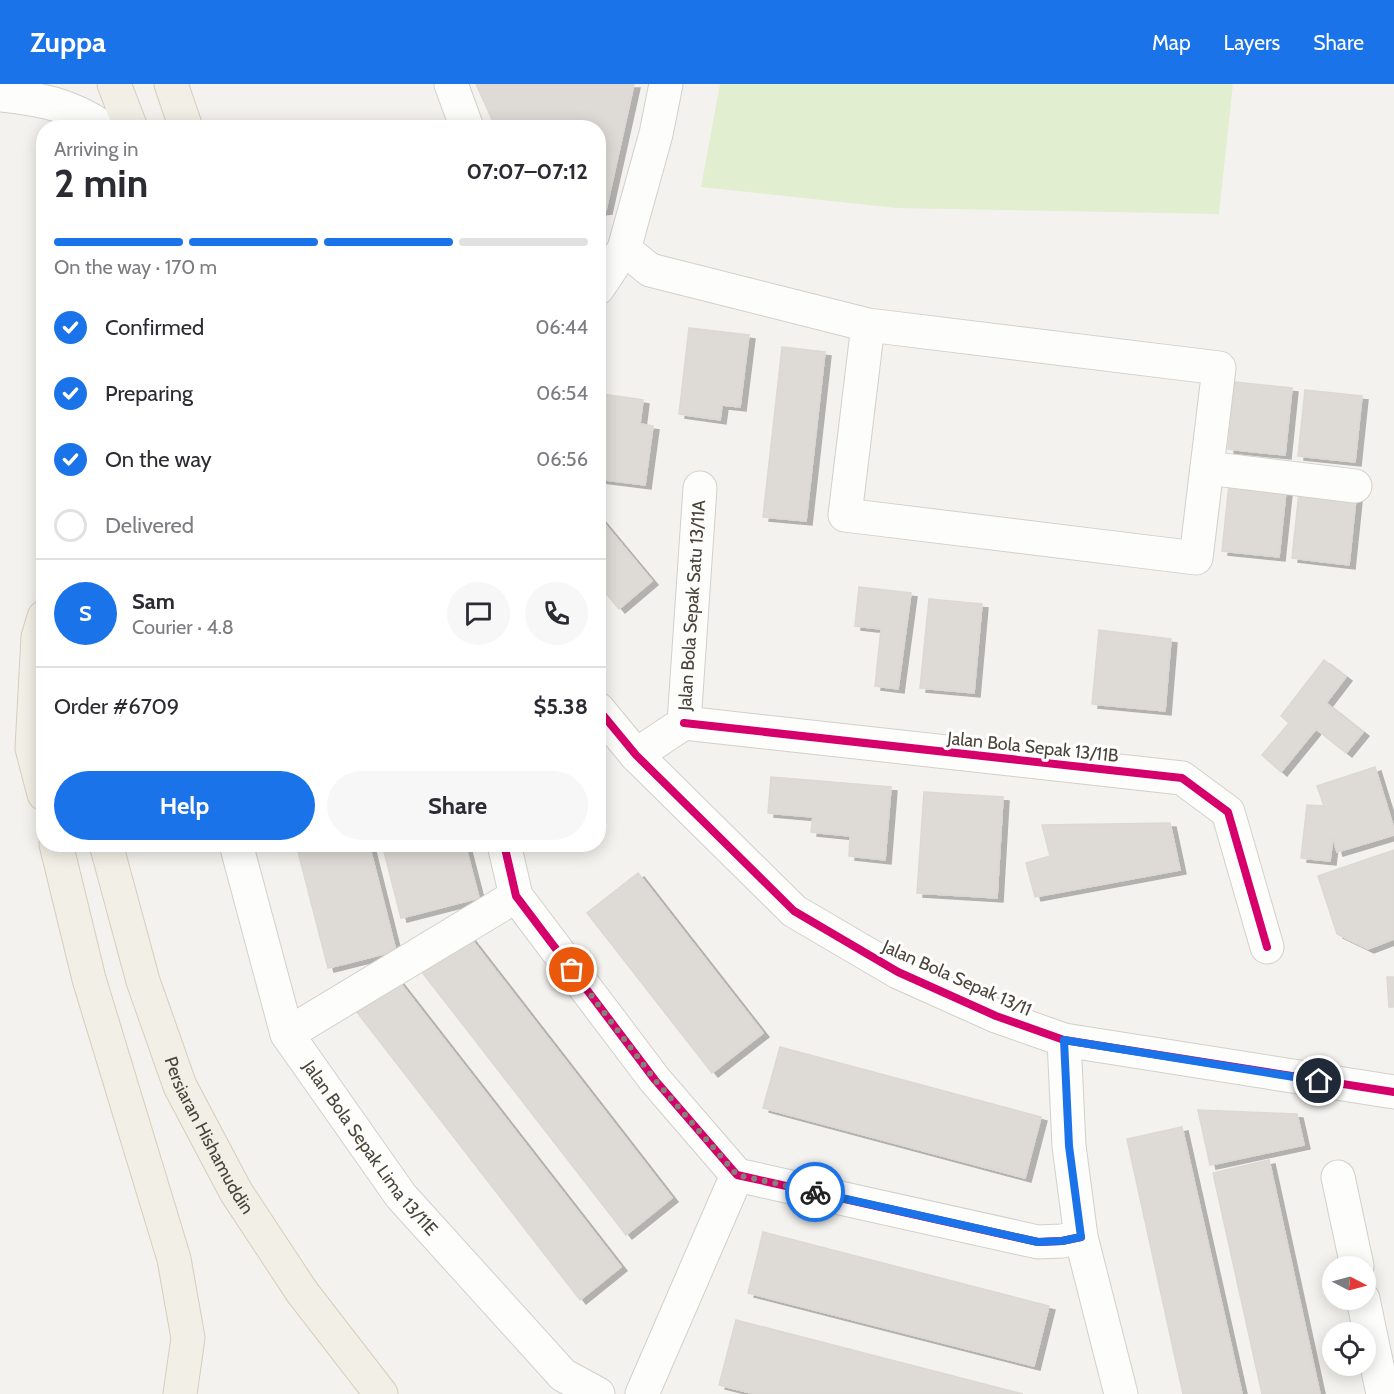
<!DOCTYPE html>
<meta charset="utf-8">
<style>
:root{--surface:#fff;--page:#f7f7f7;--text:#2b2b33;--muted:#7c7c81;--line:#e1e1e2;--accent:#1a73e8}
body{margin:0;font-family:Cabin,sans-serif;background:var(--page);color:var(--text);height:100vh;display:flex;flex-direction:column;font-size:22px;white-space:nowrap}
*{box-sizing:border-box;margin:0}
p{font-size:20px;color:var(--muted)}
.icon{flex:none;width:33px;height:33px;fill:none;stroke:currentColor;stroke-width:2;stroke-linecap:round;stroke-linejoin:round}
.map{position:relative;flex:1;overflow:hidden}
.sheet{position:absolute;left:36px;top:36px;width:570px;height:732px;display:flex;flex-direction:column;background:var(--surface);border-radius:24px;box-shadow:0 3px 15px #0003}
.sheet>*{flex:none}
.needle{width:39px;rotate:96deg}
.buttons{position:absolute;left:1322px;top:1172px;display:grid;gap:12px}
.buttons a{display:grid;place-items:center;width:54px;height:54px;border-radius:50%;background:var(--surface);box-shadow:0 3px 15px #0003;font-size:30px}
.pin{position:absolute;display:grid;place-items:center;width:51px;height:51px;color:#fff;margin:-26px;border:3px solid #fff;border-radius:50%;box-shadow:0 2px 6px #0007}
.courier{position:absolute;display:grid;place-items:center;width:60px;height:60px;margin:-30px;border:4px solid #1a73e8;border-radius:50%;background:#fff;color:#222;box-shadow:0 2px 8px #0007}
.headline em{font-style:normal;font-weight:800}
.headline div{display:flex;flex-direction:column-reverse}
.headline{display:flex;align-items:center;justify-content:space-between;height:102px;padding:0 18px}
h1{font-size:39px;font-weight:800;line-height:45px}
.bar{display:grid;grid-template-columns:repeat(4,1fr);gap:9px 6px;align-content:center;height:72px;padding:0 18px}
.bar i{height:8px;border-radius:4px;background:var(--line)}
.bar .selected{background:var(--accent)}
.bar p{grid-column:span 4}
.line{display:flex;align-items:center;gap:15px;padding:0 18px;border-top:2px solid var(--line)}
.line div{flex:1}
.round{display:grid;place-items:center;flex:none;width:63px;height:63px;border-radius:32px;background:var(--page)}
ol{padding:0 18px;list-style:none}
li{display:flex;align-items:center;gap:18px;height:66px}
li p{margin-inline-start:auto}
li .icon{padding:6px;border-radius:50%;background:var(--accent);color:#fff;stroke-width:4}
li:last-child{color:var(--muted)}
li i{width:33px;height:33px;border:3px solid var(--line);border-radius:50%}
.action{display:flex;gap:12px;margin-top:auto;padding:12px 18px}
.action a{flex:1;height:69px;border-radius:36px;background:var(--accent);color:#fff;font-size:24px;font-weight:800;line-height:69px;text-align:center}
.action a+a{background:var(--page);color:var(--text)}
header{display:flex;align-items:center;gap:36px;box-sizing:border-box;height:84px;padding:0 30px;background:var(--accent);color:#fff}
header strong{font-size:28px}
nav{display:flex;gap:33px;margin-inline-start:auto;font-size:21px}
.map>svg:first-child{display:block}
.green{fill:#e1eecf}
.building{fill:#dedbd6;stroke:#dcd9d4;stroke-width:1.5;filter:url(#shadow)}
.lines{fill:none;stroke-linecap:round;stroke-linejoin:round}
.minor-casing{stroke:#d2d0cb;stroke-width:35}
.major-casing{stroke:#d6cebb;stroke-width:35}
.minor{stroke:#fdfdfc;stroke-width:33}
.major{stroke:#f2efe6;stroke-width:33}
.cycleway-casing{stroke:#fff;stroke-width:11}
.cycleway{stroke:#d6006c;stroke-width:8}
.done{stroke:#868178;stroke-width:6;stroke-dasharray:0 10.8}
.route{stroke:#1a73e8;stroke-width:8}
.labels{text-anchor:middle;stroke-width:6;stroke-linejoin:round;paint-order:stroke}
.street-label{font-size:18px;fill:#4b4439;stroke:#fff}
</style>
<header>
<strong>Zuppa</strong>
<nav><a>Map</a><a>Layers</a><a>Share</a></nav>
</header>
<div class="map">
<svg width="1394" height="1310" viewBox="0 0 1394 1310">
<defs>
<filter id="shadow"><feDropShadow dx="6" dy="4" stdDeviation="0" flood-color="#0004"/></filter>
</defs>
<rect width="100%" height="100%" fill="#f4f2ee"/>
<!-- green -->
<polygon class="green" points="720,0 1233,0 1219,130 896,124 701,103"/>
<!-- building -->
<g class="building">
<polygon points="476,0 634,0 606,126 598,127 598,44 496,44"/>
<polygon points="689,244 749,251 740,323 722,321 720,336 679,330"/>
<polygon points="782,263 825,268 806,437 763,433"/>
<polygon points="1235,298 1292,304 1285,371 1228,365"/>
<polygon points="1305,306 1362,312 1355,378 1298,372"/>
<polygon points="602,310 643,316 640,340 653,342 645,401 598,395 598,337"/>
<polygon points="1229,400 1286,407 1279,473 1222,467"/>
<polygon points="1299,408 1356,414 1349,481 1292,474"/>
<polygon points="598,432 652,497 619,525 598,500"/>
<polygon points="859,503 911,509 898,605 875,602 881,545 855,542"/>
<polygon points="929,515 982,520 974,609 920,604"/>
<polygon points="1099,546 1171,555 1165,627 1092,620"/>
<polygon points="1324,576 1346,593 1326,619 1363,648 1346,669 1316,645 1281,688 1262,671 1289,639 1281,632"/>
<polygon points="1375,683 1394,745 1394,751 1337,768 1333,753 1330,777 1301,774 1307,721 1324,722 1317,702"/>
<polygon points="771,693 891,703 885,776 849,772 850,752 811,748 813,733 768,729"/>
<polygon points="924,708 1003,713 997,814 917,809"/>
<polygon points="1170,739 1180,786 1035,813 1026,779 1050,772 1042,741"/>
<polygon points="296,760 369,760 396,867 328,884"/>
<polygon points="382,760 465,760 479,814 401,834"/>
<polygon points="1394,766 1394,855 1368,865 1337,850 1318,792"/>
<polygon points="638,789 763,949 712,989 587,829"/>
<polygon points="468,851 672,1114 626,1151 422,888"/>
<polygon points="1387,893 1394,893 1394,923 1389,923"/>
<polygon points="397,895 621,1183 580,1216 356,927"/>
<polygon points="780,963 1041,1033 1025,1094 763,1024"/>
<polygon points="1198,1026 1297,1030 1304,1061 1210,1081"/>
<polygon points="1182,1043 1242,1310 1183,1310 1127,1055"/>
<polygon points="1269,1076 1320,1310 1262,1310 1213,1089"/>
<polygon points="763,1148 1049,1222 1034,1282 748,1209"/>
<polygon points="736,1236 1023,1310 755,1310 719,1301"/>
</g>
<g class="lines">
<!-- minor casing -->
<g class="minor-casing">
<g id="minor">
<polyline points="451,0 467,44"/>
<path d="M2,11C41,15 71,21 104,44"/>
<polyline points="624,165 650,186 868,241 1219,284 1196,474 845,431 868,241"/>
<polyline points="598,204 624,165 656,50 666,0"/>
<polyline points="1207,384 1355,402"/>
<polyline points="598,625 636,671 794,827 898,888 996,932 1064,956 1394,1008"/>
<polyline points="684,639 1182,694 1228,728 1267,863"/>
<path id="s1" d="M684,639L700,404"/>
<polyline points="636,671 684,639"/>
<path id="s2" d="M236,760L287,950L401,1112L563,1291L598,1310"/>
<polyline points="504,760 516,812 655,996 737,1091 1038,1158 1062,1157 1081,1153"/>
<polyline points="287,950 516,812"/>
<polyline points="1064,956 1069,1062 1081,1153 1121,1310"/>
<polyline points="1338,1093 1357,1182"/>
<polyline points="1363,1215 1383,1310"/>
<polyline points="642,1310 737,1091"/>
</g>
</g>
<!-- major casing -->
<g class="major-casing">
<g id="major">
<polyline points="114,0 131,44"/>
<polyline points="171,0 186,44"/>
<polyline points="44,533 38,553 32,664 44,710"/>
<polyline points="56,760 89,895 174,1175 188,1254 180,1310"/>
<path id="s3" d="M106,760L143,897L180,1002L236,1108L302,1208L381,1310"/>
</g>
</g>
<!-- minor -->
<use href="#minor" class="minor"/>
<!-- major -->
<use href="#major" class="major"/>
<!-- cycleway casing -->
<g class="cycleway-casing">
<g id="cycleway">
<polyline points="598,625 636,671 794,827 898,888 996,932 1064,956 1394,1008"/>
<polyline points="684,639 1182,694 1228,728 1267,863"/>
<polyline points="504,760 516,812 655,996 737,1091 1038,1158 1062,1157 1081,1153"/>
</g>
</g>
<!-- cycleway -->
<use href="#cycleway" class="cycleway"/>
</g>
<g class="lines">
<!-- done -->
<polyline class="done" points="572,886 655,996 737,1091 815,1108"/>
<!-- route -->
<polyline class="route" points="815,1108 1038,1158 1062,1157 1081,1153 1069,1062 1064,956 1319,997"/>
</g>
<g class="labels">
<!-- street labels -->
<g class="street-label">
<text dy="6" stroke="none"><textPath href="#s1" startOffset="118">Jalan Bola Sepak Satu 13/11A</textPath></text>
<text transform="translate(1033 663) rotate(6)" y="6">Jalan Bola Sepak 13/11B</text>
<text transform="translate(957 894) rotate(24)" y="6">Jalan Bola Sepak 13/11</text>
<text dy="6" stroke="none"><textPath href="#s3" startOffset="310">Persiaran Hishamuddin</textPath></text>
<text dy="6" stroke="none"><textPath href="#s2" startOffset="338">Jalan Bola Sepak Lima 13/11E</textPath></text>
</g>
</g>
</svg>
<div class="buttons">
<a><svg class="needle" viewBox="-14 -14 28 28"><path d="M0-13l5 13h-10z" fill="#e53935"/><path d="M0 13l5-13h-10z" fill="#7c7c81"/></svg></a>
<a><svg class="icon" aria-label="locate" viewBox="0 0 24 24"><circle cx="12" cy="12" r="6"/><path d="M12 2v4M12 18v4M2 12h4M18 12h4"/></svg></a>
</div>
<div class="pin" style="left:572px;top:886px;background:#ea580c"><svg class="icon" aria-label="bag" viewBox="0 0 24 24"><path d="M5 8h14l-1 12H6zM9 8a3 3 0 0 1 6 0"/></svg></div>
<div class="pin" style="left:1319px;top:997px;background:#1f2937"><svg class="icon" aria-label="home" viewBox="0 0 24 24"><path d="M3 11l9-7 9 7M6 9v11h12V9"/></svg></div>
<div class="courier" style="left:815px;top:1108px"><svg class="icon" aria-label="bike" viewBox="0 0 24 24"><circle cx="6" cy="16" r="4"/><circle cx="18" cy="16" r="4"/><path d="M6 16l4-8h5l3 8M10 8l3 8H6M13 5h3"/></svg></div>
<section class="sheet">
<div class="headline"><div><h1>2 min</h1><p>Arriving in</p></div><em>07:07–07:12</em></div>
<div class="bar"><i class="selected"></i><i class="selected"></i><i class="selected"></i><i></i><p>On the way · 170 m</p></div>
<ol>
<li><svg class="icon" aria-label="check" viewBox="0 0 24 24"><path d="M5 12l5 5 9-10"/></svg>Confirmed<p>06:44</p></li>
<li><svg class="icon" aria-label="check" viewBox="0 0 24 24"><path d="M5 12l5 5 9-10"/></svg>Preparing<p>06:54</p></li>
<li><svg class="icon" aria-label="check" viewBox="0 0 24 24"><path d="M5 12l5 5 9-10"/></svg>On the way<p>06:56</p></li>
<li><i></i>Delivered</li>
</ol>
<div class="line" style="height:108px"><b class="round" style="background:var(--accent);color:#fff">S</b><div><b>Sam</b><p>Courier · 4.8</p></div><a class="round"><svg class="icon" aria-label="chat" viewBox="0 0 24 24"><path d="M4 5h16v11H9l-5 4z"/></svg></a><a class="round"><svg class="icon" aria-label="phone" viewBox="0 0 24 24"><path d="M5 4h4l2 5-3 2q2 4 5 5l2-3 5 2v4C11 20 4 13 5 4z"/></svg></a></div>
<div class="line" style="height:78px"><div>Order #6709</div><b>$5.38</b></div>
<div class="action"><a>Help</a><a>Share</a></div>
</section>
</div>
